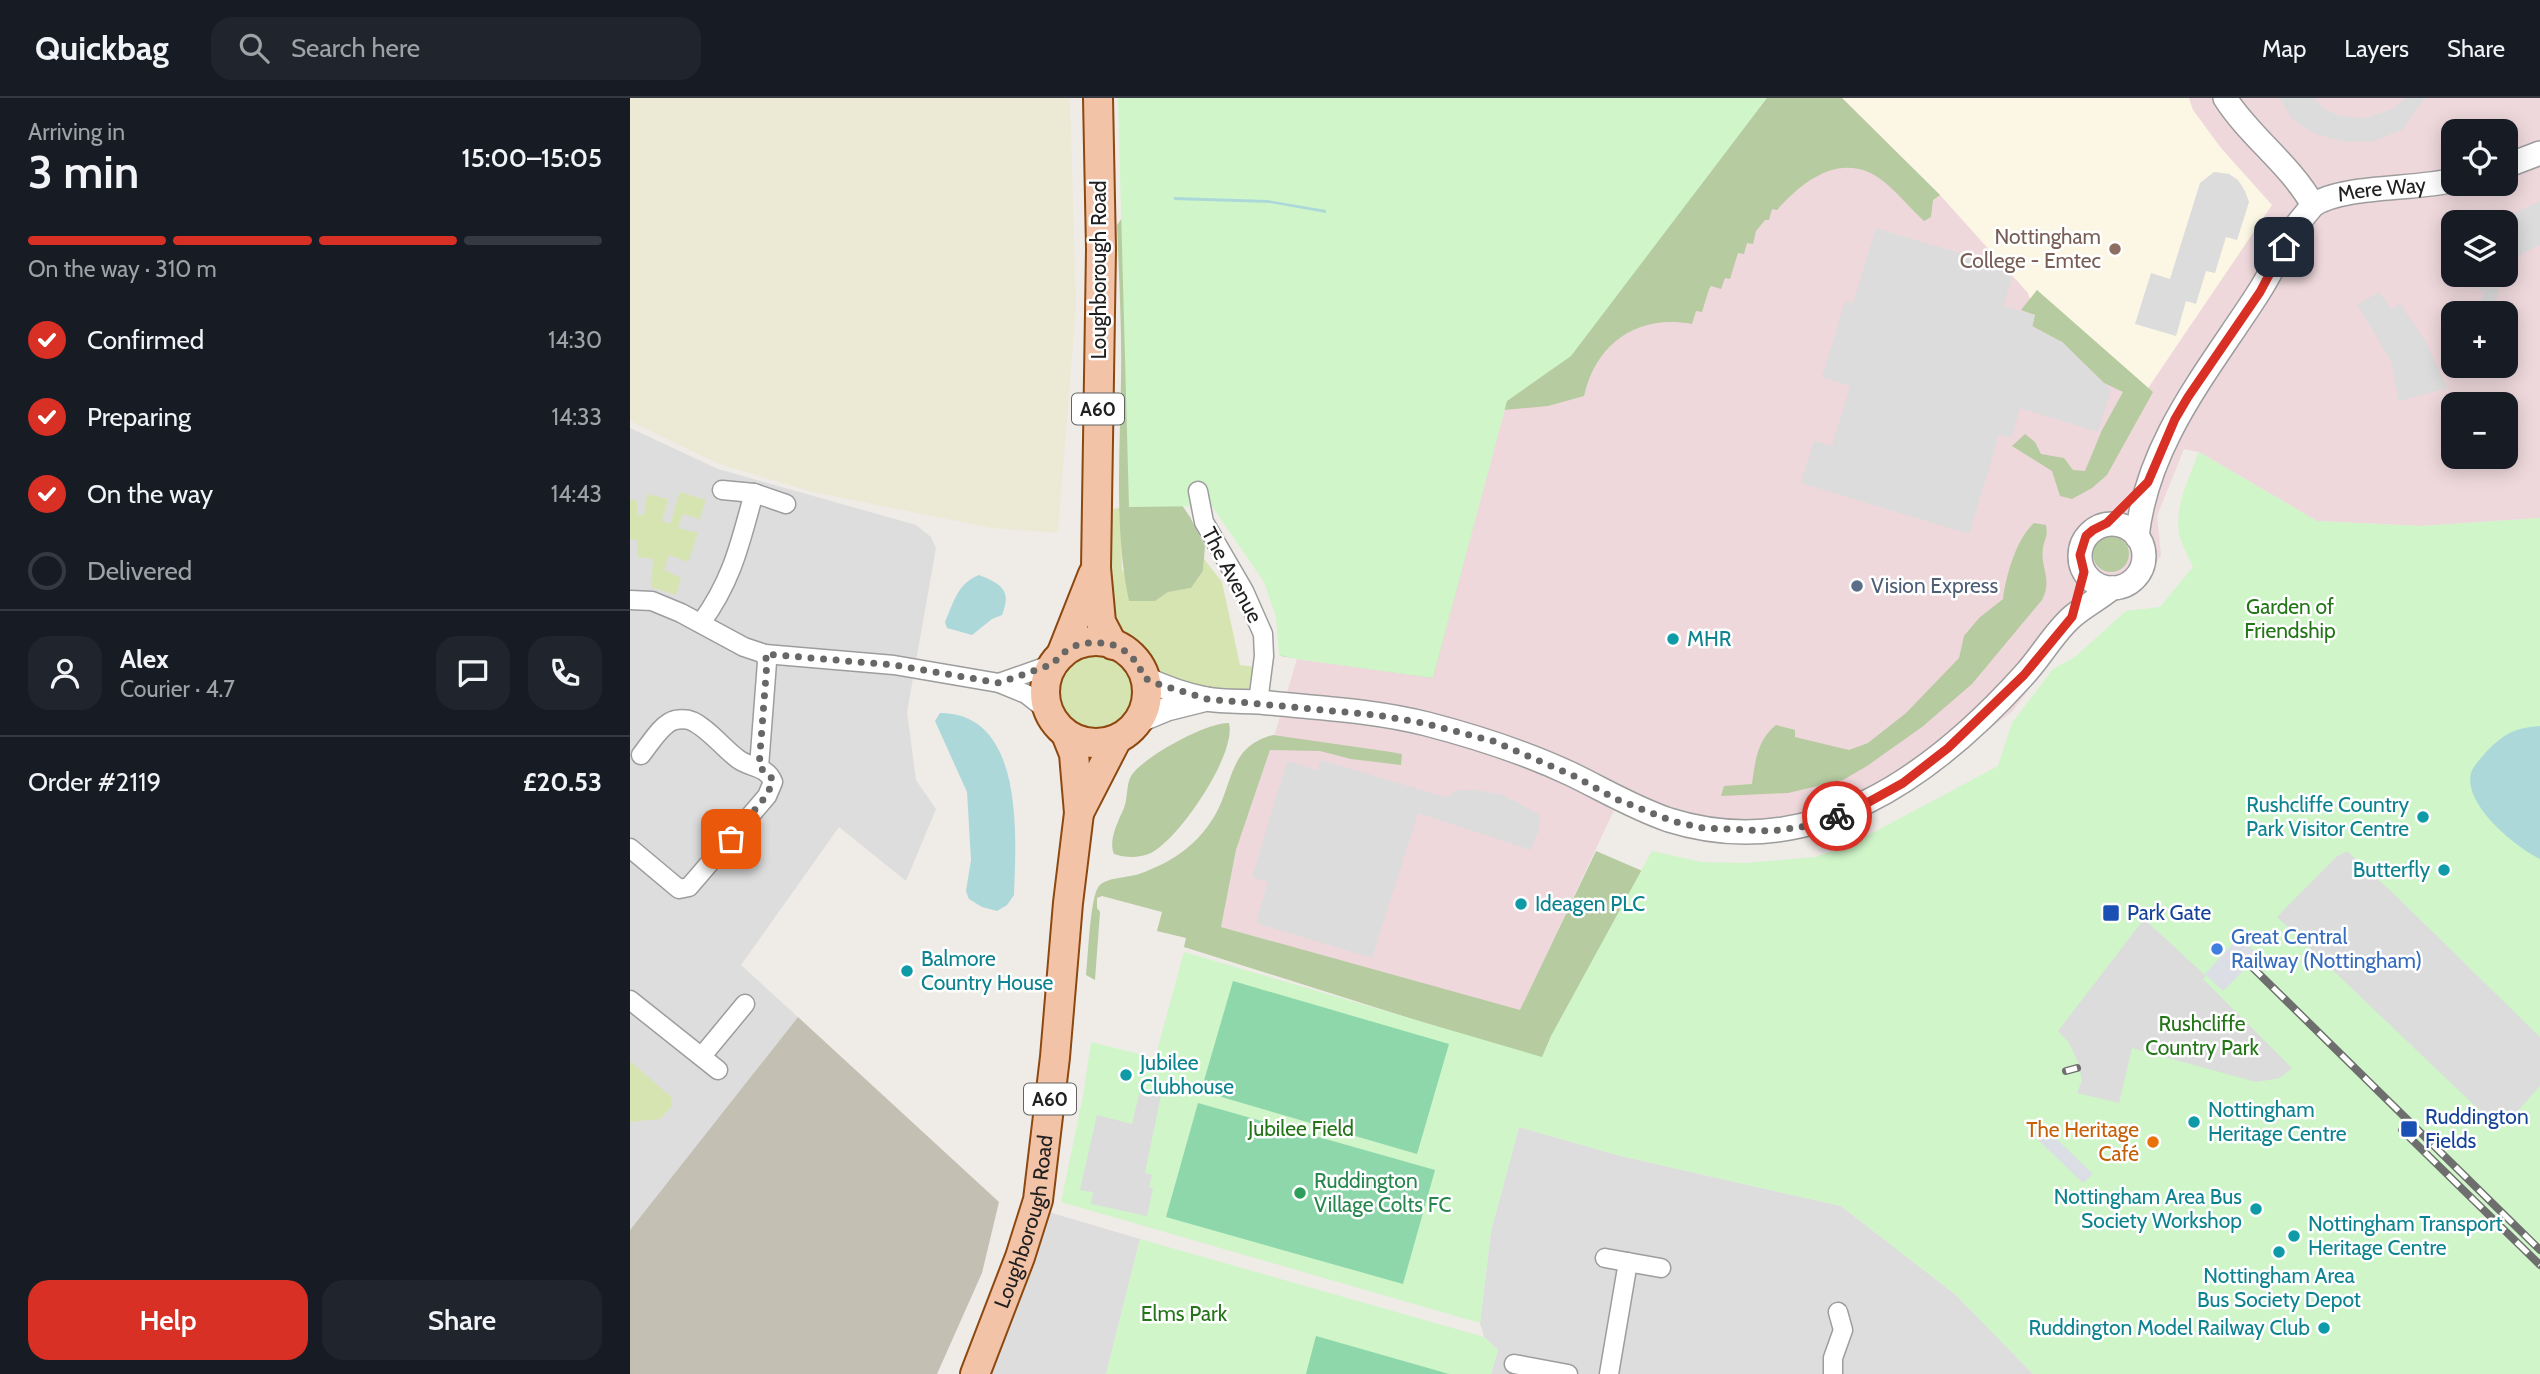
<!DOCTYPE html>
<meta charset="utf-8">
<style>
:root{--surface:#171b24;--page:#20242c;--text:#f1f3f6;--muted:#9ea1a6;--line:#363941;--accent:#d93025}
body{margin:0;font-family:Cabin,sans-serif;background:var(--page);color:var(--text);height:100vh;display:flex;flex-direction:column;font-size:26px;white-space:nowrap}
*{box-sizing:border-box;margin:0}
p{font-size:23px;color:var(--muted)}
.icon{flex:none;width:38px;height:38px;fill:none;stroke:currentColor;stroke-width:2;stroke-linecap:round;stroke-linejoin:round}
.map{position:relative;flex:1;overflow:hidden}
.sheet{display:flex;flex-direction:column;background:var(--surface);width:630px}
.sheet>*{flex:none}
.buttons{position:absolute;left:1811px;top:21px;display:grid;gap:14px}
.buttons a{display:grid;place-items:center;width:77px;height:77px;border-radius:14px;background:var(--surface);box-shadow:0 4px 18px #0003;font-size:35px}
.pin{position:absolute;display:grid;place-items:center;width:60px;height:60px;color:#fff;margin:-30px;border-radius:14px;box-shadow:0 4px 10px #0006}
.courier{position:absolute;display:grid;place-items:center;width:70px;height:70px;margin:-35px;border:5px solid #d93025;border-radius:50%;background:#fff;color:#222;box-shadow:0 2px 9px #0007}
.overview em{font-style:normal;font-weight:600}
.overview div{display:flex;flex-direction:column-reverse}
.overview{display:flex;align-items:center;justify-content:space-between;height:119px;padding:0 28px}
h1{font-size:46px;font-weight:600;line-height:52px}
.bar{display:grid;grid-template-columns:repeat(4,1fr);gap:10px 7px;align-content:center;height:84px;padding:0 28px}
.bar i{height:9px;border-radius:5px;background:var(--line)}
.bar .selected{background:var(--accent)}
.bar p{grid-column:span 4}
.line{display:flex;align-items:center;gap:18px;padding:0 28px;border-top:2px solid var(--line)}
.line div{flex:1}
.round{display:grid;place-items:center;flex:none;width:74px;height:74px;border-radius:21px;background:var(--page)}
ol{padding:0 28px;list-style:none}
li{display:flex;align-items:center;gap:21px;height:77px}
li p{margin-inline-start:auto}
li .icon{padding:7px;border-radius:50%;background:var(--accent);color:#fff;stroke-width:4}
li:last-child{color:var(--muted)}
li i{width:38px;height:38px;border:4px solid var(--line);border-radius:50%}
.cta{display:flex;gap:14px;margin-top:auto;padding:14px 28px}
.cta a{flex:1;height:80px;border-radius:21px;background:var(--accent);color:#fff;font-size:28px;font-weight:600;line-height:80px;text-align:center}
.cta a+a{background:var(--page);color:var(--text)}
header{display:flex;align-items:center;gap:42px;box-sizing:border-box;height:98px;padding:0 35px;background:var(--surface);border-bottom:2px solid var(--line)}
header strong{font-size:33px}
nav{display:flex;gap:38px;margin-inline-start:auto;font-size:24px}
.search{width:490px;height:63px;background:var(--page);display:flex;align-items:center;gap:18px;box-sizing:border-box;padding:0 24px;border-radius:21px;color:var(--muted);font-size:26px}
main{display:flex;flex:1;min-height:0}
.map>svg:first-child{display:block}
.residential{fill:#dedddd}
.commercial{fill:#eed8dc;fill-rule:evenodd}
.education{fill:#fcf7e4}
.construction{fill:#c3c0b3}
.farmland{fill:#ece9d5}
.grass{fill:#d6e4b2}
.forest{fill:#b6cba0}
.park{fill:#cff5c9}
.pitch{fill:#8dd7ab}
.parking{fill:#dcdcdc}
.plaza{fill:#dcdee5}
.water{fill:#acd8d9}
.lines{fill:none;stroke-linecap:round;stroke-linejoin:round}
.minor-casing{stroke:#9d9d9d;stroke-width:21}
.tertiary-casing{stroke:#9d9d9d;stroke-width:26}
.primary-casing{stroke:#8d480f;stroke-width:32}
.minor{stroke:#fff;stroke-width:18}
.tertiary{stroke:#fff;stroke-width:23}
.primary{stroke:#f3c3a8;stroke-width:28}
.rail-casing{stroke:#6e6e6e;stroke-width:8}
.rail{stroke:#fff;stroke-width:5;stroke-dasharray:16;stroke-linecap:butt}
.done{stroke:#686766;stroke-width:7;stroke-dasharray:0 12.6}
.route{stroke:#d93025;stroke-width:9}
.education-dot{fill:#8d6e63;stroke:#fff;stroke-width:2.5}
.service-dot{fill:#5c6f8a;stroke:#fff;stroke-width:2.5}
.culture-dot{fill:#0f9aa8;stroke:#fff;stroke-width:2.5}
.transit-dot{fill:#1a4fb4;stroke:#fff;stroke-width:2.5}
.shop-dot{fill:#3f7fe0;stroke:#fff;stroke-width:2.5}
.food-dot{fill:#e8710a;stroke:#fff;stroke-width:2.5}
.leisure-dot{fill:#2e9e5b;stroke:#fff;stroke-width:2.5}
.labels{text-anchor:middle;stroke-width:5;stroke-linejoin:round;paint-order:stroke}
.shield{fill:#fff;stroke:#636363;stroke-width:2}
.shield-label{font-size:19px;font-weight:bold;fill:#202020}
.street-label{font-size:21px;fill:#202020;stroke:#fff}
.education-label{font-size:21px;fill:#785e54;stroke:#fff;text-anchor:end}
.service-label{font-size:21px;fill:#4e5e75;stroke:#fff;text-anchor:start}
.park-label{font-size:21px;fill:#237517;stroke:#fff}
.culture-label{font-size:21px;fill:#0d838f;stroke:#fff;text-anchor:start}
.transit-label{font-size:21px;fill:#164399;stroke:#fff;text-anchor:start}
.shop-label{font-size:21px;fill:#366cbe;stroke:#fff;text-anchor:start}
.food-label{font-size:21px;fill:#c56008;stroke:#fff;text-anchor:end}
.leisure-label{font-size:21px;fill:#27864d;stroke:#fff;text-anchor:start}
</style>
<header>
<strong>Quickbag</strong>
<div class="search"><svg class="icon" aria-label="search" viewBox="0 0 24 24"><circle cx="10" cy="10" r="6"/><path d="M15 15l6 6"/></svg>Search here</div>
<nav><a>Map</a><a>Layers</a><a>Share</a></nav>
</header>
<main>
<section class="sheet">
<div class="overview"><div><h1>3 min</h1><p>Arriving in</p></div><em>15:00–15:05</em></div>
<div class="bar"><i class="selected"></i><i class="selected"></i><i class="selected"></i><i></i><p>On the way · 310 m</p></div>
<ol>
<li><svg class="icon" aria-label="check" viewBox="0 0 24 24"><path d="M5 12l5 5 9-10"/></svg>Confirmed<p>14:30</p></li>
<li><svg class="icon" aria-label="check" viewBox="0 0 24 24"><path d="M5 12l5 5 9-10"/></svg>Preparing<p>14:33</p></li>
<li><svg class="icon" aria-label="check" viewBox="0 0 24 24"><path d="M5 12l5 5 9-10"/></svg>On the way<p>14:43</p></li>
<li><i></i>Delivered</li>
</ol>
<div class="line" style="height:126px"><a class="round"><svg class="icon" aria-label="person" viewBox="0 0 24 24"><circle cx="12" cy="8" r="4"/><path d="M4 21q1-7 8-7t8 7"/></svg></a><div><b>Alex</b><p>Courier · 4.7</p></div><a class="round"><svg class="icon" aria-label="chat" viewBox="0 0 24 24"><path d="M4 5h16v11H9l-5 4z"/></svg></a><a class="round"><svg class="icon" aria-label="phone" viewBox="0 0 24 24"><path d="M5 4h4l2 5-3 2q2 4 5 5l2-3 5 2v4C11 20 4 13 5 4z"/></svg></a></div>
<div class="line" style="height:91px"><div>Order #2119</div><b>£20.53</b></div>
<div class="cta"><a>Help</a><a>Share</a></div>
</section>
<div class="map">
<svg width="1910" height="1276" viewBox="0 0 1910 1276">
<rect width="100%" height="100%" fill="#efebe7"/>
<!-- residential -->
<g class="residential">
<polygon points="0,330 88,371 286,427 301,439 306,450 277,614 286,682 306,711 276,783 209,729 111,867 168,919 0,1132"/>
<polygon points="889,1029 991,1058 1211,1108 1326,1197 1403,1276 861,1276 868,1252 854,1239 850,1225 861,1133"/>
<polygon points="415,1113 510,1141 476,1276 356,1276"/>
</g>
<!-- commercial -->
<path class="commercial" d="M1138,0H1910V420L1791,428L1687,423L1569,354L1554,351L1527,418L1531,457L1507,493L1490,497L1444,530L1382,614L1260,705L1220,724L1195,732L1172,739L1124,744L1090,742L985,710L890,913L591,829L606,752L640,652L667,561L803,580L877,303ZM1824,33H1876V86H1824ZM1824,124H1876V177H1824ZM1824,215H1876V268H1824ZM1824,306H1876V359H1824Z"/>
<!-- education -->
<polygon class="education" points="1212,0 1559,0 1563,12 1591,50 1642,107 1510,302 1402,208 1398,195 1310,97"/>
<!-- construction -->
<polygon class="construction" points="168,919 369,1104 352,1175 307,1276 0,1276 0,1132"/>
<!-- farmland -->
<polygon class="farmland" points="0,0 440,0 446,208 428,435 362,430 183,394 89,366 0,323"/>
<!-- grass -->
<g class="grass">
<polygon points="50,394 76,402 69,423 67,420 53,416 48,430 68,435 58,464 39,457 34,472 51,480 46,497 21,489 23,461 8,459 7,442 0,441 0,401 7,403 7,417 14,417 17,396 38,401 32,423 40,426"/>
<path d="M490,410L492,472L525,503L537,494L561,490L573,473L574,461L592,484L610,567L626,569L622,595C606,593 560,591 547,586C526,576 490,537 484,514C475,482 481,444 481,411Z"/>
<circle cx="465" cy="594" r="39"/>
<polygon points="0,963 41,999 42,1008 30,1021 0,1024"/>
</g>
<!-- forest -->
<g class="forest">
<path d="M893,0H1212L1310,97L1303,102L1301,119L1294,123C1282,112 1271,99 1259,88C1218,50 1177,78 1147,112L1142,111L1139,122H1135L1126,133L1123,146L1117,145L1114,156L1108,155L1100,181L1095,180L1091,191L1081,188L1079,191L1072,214L1066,213L1062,226C1009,216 966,244 954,298L918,308L874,312L803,580L651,558L652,509Z"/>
<path d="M499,110L532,378L560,419L575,448L573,473L561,490L538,494L525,503H499C484,431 490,356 491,283C492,231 489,179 487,127Z"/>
<polygon points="1407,192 1523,294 1477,377 1462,390 1442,401 1430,398 1422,373 1382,348 1395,336 1405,344 1411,356 1434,360 1443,372 1455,373 1472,332 1493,294 1474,285 1432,244 1402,228 1405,217 1391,212"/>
<path d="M1404,425L1416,427C1418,440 1415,439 1413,450C1410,470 1423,481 1412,502L1342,586L1292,629L1237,668L1213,682L1158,695L1091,698L1094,688L1122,686C1125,664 1127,642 1146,627L1165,632V639L1219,652L1238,645L1276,615L1329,560L1334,538L1349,520L1373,501C1376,478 1386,441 1404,425Z"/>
<circle cx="1481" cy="456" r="18"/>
<path d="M599,625C607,656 549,741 521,755C509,760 496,760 484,756C478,742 488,724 494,710C498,700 496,687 501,678C513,659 577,624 599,625Z"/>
<path d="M643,637L761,654L772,656L771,667L721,661L690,653L640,652L606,752L591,829L890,912L966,753L1038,784L950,933L905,966L906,960L554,849L556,840L527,833L532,814L472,798L467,800V810L470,814L465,882L456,877C458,861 460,798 469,788C477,779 497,780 509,776C526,770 542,762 556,751C571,739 584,722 591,705C604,673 605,647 643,637Z"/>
</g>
<!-- park -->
<g class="park">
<polygon points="488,0 1137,0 941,258 877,303 803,580 667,561 649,557 646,519 634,484 582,408 499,409"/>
<path d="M1569,354L1687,423L1791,428L1910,420V1276H1403L1326,1197L1211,1108L991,1058L889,1029L861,1133L850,1225L431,1104L453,998L461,944L525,960L554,854L912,959L921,938L1022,753L1071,764L1115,765L1185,759L1220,747L1368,668L1382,625L1423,571L1445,559L1496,513L1530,509L1563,469C1559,460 1553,450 1550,439C1543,411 1559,380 1569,354Z"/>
<polygon points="510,1141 854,1239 868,1252 861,1276 476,1276"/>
</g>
<!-- pitch -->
<g class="pitch">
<polygon points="603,883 819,946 787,1056 571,993"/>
<polygon points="568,1005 805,1072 773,1186 536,1119"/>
<polygon points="686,1238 819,1276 676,1276"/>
</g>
<!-- parking -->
<g class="parking">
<polygon points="1649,0 1684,0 1696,12 1711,18 1736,20 1764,10 1775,0 1795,0 1773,31 1745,43 1715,44 1685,36 1663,22"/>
<polygon points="1584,74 1599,76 1608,82 1615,93 1619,104 1607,142 1596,139 1585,175 1576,173 1566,206 1556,203 1546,238 1505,226 1521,175 1540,181 1570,85"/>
<polygon points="1910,103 1910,147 1892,156 1876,171 1876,124 1866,124"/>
<polygon points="1246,130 1365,166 1382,180 1373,208 1405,217 1402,229 1432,244 1481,292 1468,334 1390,310 1381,340 1369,337 1339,436 1171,385 1184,343 1202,348 1220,288 1192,279 1215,203 1223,205"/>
<polygon points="1829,177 1873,177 1862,215 1849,215 1854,193 1827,183"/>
<polygon points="1750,194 1761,211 1770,206 1796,244 1817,290 1769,303 1761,263 1727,206"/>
<polygon points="691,662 815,699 828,692 847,692 873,697 910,717 909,731 901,752 788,715 742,860 626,825 638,784 622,779 657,663 687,672"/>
<polygon points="1717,753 1765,797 1910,939 1910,988 1874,1028 1865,1027 1647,819 1706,759"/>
<polygon points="1514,821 1576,878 1573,881 1662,970 1650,980 1626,984 1502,950 1489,1005 1447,995 1452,982 1448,964 1439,945 1428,933"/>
<polygon points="510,993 531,997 515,1075 522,1077 519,1089 523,1090 517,1118 461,1106 463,1094 450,1092 467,1017 502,1026"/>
</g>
<!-- plaza -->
<g class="plaza">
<polygon points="1609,839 1629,857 1593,893 1575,876"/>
<polygon points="1410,1025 1463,1076 1453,1085 1401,1035"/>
</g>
<!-- water -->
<g class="water">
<polygon points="544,99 637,102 696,112 696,115 640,105 544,102"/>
<path d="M349,477C372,486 382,493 372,517L362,521L342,537L317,530L315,524C324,504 327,486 349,477Z"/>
<path d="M310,615C395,615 386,739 384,797L377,807L367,813L352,809L339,801L336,793L341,762L337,694L305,623Z"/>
<path d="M1910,628V761C1886,749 1833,707 1841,675C1843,668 1852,659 1857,653C1875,635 1885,630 1910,628Z"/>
</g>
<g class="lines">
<!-- minor casing -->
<g class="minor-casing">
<g id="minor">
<polyline points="92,392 124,395 156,406"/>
<polyline points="568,393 574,424 614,493 633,536 634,558 628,604"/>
<polyline points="0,502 22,503 51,515 114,549 135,556 264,567 369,585 396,596 419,614"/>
<path d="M71,525C103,481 110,445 124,395"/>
<polyline points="369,585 423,566"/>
<polyline points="129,669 137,564 135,556"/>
<path d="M0,750L49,791L59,789L137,698L143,684C137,668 120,670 108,661C93,650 79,631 62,623C57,621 51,621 45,622C32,625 20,646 11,657"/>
<polyline points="0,902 88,972"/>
<polyline points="72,958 115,906"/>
<polyline points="975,1160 1031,1170"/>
<polyline points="884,1266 938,1276"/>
<polyline points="979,1276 998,1164"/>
<polyline points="1203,1276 1203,1260 1213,1232 1208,1214"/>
</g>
</g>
<!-- tertiary casing -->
<g class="tertiary-casing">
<g id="tertiary">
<path id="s1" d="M1595,0C1620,39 1660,66 1683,107C1713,87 1785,92 1824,82"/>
<polyline points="1876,68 1910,55"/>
<circle cx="1482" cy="458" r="32"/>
<path d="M1507,439C1517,345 1578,273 1627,197C1641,176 1651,153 1663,132C1669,123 1677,115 1683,107"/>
<path d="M514,580C533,589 555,597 576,601C593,604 612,603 630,604C685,610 743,612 797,626C847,639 894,654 941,676C974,692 1004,710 1039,722C1182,767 1303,678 1394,577C1411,559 1424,534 1443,518C1455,508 1470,500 1482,490"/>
<polyline points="508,623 537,611 577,601"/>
</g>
</g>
<!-- primary casing -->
<g class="primary-casing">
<g id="primary">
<polyline points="468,0 471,151 466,470 471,524 483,547"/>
<circle cx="466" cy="594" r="51"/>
<polyline points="431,557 463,476"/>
<polyline points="449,715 487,641"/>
<path id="s2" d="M345,1276L390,1159L408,1102L425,959L438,805L449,715L444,656L436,636"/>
</g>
</g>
<!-- minor -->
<use href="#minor" class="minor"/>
<!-- tertiary -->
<use href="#tertiary" class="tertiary"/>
<!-- primary -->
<use href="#primary" class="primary"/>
<!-- rail casing -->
<g class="rail-casing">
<g id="rail">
<polyline points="1620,867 1910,1152"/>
<polyline points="1436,973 1447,970"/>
<polyline points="1772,1032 1910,1167"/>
</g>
</g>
<!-- rail -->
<use href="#rail" class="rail"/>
</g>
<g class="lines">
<!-- done -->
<polyline class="done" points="101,741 136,698 143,684 140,677 129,669 137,564 135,556 264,567 369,585 423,566 431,556 447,547 465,544 483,547 497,554 508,566 514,580 528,586 577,601 746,617 793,625 863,643 942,677 986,701 1042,723 1073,730 1141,733 1177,728 1207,718"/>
<!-- route -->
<polyline class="route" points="1207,718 1228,710 1273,685 1318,650 1394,577 1442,519 1454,474 1450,457 1456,438 1463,432 1477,425 1518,384 1545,321 1558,299 1630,194 1654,149"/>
</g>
<!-- markers -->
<circle class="education-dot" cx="1485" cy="151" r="7"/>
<circle class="service-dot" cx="1227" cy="488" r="7"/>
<g class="culture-dot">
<circle cx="1043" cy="541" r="7"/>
<circle cx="1793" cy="719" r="7"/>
<circle cx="1814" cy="772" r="7"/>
<circle cx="891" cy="806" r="7"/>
<circle cx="277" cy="873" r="7"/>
<circle cx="496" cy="977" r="7"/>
<circle cx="1564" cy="1024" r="7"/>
<circle cx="1626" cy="1111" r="7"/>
<circle cx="1664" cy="1138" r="7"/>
<circle cx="1649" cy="1154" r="7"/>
<circle cx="1694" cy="1230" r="7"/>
</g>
<g class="transit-dot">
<rect x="1472" y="806" width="18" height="18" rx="3.5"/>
<rect x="1770" y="1022" width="18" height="18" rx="3.5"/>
</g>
<circle class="shop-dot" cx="1587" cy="851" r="7"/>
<circle class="food-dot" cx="1523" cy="1044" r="7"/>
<circle class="leisure-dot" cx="670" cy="1095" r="7"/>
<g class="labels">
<!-- shield labels -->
<g class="shield">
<rect x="442" y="295.5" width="52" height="31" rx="5"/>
<rect x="394" y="985.5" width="52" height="31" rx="5"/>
</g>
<g class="shield-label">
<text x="468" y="318">A60</text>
<text x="420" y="1008">A60</text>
</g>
<!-- street labels -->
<g class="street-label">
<text dy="7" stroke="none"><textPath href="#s1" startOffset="210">Mere Way</textPath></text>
<text transform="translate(469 172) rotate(-90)" y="7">Loughborough Road</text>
<text transform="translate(602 477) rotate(62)" y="7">The Avenue</text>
<text dy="7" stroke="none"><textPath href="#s2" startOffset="161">Loughborough Road</textPath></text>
</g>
<!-- education labels -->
<g class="education-label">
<text x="1471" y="146">Nottingham<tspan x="1471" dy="24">College - Emtec</tspan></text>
</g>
<!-- service labels -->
<g class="service-label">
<text x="1241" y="495">Vision Express</text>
</g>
<!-- park labels -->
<g class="park-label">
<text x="1660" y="516">Garden of<tspan x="1660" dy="24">Friendship</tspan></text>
<text x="1572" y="933">Rushcliffe<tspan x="1572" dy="24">Country Park</tspan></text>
<text x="671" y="1038">Jubilee Field</text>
<text x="554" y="1223">Elms Park</text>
</g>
<!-- culture labels -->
<g class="culture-label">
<text x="1057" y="548">MHR</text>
<text x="1779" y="714" text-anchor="end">Rushcliffe Country<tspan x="1779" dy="24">Park Visitor Centre</tspan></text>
<text x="1800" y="779" text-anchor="end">Butterfly</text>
<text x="905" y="813">Ideagen PLC</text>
<text x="291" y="868">Balmore<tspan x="291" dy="24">Country House</tspan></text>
<text x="510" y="972">Jubilee<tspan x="510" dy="24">Clubhouse</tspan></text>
<text x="1578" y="1019">Nottingham<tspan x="1578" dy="24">Heritage Centre</tspan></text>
<text x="1612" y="1106" text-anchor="end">Nottingham Area Bus<tspan x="1612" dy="24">Society Workshop</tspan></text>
<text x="1678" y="1133">Nottingham Transport<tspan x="1678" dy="24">Heritage Centre</tspan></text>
<text x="1649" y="1185" text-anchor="middle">Nottingham Area<tspan x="1649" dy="24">Bus Society Depot</tspan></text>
<text x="1680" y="1237" text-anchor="end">Ruddington Model Railway Club</text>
</g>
<!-- transit labels -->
<g class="transit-label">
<text x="1497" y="822">Park Gate</text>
<text x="1795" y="1026">Ruddington<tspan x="1795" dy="24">Fields</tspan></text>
</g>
<!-- shop labels -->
<g class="shop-label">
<text x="1601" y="846">Great Central<tspan x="1601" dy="24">Railway (Nottingham)</tspan></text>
</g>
<!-- food labels -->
<g class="food-label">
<text x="1509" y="1039">The Heritage<tspan x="1509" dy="24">Café</tspan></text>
</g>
<!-- leisure labels -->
<g class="leisure-label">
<text x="684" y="1090">Ruddington<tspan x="684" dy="24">Village Colts FC</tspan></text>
</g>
</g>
</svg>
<div class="buttons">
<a><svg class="icon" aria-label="locate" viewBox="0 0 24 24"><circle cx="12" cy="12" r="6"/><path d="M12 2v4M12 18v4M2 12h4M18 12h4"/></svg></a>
<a><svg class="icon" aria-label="layers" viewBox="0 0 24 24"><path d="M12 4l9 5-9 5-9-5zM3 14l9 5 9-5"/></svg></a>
<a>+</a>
<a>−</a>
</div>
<div class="pin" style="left:101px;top:741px;background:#ea580c"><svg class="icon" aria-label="bag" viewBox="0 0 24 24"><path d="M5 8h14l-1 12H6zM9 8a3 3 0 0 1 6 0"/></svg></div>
<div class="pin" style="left:1654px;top:149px;background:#1f2937"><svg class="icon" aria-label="home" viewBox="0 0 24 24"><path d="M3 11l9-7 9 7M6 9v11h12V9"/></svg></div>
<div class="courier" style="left:1207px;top:718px"><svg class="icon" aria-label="bike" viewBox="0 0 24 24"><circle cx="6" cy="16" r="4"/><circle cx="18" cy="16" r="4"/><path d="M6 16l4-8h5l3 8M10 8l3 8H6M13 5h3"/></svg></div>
</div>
</main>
